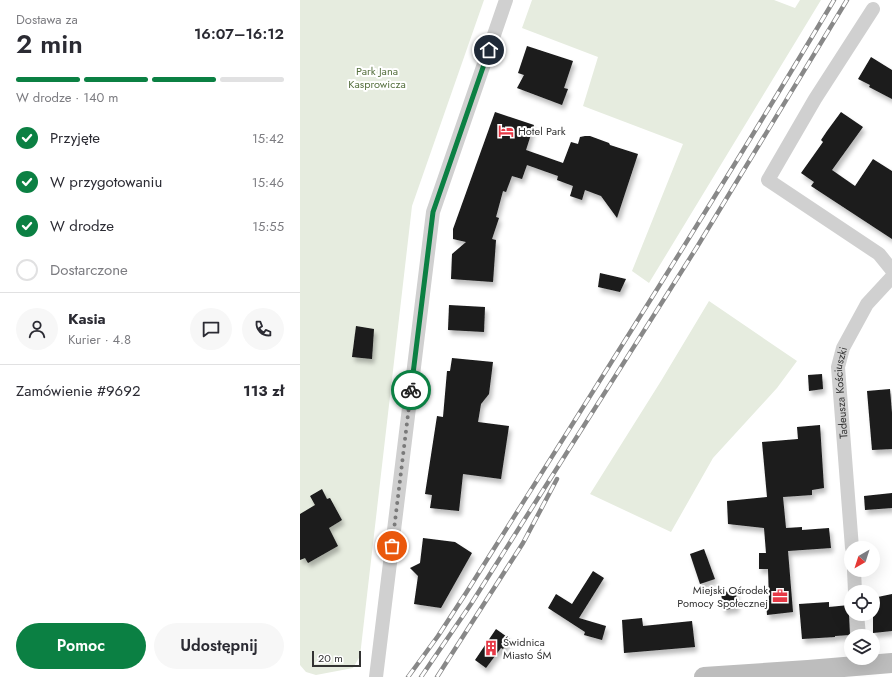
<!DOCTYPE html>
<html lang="pl">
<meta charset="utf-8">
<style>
:root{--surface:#fff;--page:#f7f7f7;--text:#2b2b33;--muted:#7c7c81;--line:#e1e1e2;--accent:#0b8043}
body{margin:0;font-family:Jost,sans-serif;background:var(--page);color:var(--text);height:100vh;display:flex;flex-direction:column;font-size:15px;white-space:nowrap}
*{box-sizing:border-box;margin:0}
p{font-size:13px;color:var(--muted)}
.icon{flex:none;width:22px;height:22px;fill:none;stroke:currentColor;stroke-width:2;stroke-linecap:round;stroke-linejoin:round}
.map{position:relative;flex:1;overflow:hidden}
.sheet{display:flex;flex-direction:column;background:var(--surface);width:300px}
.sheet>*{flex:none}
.needle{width:26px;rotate:219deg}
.tools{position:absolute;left:544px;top:541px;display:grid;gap:8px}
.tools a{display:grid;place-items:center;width:36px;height:36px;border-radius:50%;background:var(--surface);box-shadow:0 4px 16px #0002;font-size:20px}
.scale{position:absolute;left:12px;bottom:10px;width:49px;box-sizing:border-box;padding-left:4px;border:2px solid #333;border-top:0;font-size:11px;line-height:14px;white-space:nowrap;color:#333;-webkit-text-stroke:3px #fff;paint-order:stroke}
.pin{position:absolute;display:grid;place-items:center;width:34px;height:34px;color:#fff;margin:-17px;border:2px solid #fff;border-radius:50%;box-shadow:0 1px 4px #0007}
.courier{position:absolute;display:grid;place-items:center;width:40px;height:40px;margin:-20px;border:3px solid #0b8043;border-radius:50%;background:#fff;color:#222;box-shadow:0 1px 5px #0007}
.summary em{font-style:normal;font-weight:600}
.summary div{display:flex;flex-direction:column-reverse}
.summary{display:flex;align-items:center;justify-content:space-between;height:68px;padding:0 16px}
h1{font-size:26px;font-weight:600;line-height:30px}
.bar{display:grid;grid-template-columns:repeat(4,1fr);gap:6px 4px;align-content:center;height:48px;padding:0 16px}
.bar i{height:5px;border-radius:3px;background:var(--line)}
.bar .on{background:var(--accent)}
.bar p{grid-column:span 4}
.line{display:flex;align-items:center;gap:10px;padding:0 16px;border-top:1px solid var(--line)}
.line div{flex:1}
.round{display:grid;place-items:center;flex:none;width:42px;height:42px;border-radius:21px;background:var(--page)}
ol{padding:0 16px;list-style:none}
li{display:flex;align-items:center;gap:12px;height:44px}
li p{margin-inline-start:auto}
li .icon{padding:4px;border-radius:50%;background:var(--accent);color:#fff;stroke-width:4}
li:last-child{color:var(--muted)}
li i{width:22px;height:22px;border:2px solid var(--line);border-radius:50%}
.button{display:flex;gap:8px;margin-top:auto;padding:8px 16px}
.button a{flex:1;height:46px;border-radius:24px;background:var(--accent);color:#fff;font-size:16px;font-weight:600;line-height:46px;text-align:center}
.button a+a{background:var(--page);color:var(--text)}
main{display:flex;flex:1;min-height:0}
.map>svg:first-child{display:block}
.green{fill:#e6ecdf}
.building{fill:#1a1a1a;filter:url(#shadow)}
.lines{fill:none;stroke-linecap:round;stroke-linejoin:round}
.street{stroke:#d0d0d0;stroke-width:14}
.secondary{stroke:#bdbdbd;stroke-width:20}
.rail-casing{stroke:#888;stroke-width:4.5}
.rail{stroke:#fff;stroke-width:3;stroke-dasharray:9;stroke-linecap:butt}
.done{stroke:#7a7a7a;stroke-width:4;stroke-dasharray:0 7.2}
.route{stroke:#0b8043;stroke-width:5}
.labels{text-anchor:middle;stroke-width:4;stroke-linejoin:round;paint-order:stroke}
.park-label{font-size:11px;fill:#56703f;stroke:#fff}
.poi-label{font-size:11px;fill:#333;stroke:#fff;text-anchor:start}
.street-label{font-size:11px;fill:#333;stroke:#fff}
</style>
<main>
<section class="sheet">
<div class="summary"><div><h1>2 min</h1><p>Dostawa za</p></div><em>16:07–16:12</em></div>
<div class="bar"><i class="on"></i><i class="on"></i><i class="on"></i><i></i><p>W drodze · 140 m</p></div>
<ol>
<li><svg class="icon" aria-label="check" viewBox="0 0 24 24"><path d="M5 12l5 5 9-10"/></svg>Przyjęte<p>15:42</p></li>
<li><svg class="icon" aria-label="check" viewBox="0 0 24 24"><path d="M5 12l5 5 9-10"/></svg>W przygotowaniu<p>15:46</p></li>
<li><svg class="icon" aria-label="check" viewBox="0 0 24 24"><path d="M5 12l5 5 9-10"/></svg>W drodze<p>15:55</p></li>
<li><i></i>Dostarczone</li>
</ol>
<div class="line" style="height:72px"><a class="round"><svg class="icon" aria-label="person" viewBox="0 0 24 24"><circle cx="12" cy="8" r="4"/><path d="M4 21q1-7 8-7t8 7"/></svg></a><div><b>Kasia</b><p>Kurier · 4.8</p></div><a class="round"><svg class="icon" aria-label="chat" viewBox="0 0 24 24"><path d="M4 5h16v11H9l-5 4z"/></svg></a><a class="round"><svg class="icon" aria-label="phone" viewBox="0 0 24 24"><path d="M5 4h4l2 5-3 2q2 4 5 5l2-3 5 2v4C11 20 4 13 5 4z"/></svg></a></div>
<div class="line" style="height:52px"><div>Zamówienie #9692</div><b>113 zł</b></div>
<div class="button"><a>Pomoc</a><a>Udostępnij</a></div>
</section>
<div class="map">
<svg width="592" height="677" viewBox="0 0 592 677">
<defs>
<filter id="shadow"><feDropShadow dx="2.5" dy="4.5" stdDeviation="2" flood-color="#0004"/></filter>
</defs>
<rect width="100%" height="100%" fill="#fff"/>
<!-- green -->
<g class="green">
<polygon points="0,0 184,0 112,206 60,656 53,668 16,675 6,672 0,665"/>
<polygon points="232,0 474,0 495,8 500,0 521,0 349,283 332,271 383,144 283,106 298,57 222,28"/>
<polygon points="409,301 497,361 477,388 413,458 371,532 290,494 361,381"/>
</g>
<!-- building -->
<g class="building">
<polygon points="227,46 273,61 264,88 268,89 262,105 217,88 224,75 218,73"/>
<polygon points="571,57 592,70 592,99 569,87 570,85 558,79"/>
<polygon points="195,112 234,125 226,150 263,163 271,142 278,144 280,137 285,136 290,136 309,143 310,145 338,154 317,218 301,196 285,190 282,200 270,196 273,186 257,180 258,176 227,165 222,179 212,176 206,192 203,191 196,217 199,218 192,239 196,240 193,282 151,279 152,254 166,242 153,239 153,229"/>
<polygon points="541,112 563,127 532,170 555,186 573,159 592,171 592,239 511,186 514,182 501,173 523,142 521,140 527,131"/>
<polygon points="300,273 326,279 320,292 298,287"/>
<polygon points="149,305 185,307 184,332 148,330"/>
<polygon points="56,326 74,329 72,359 52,357"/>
<polygon points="152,358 193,362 189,394 181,404 178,422 209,426 201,479 163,474 159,511 130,508 132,495 125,494 137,416 143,417 147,371 150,371"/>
<polygon points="522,374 523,389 509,391 508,375"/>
<polygon points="590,389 592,413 592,449 572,450 567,391"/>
<polygon points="520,425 524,488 512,490 512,495 483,497 486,528 502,527 502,530 529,528 531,548 488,551 493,612 467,615 466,600 469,600 468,569 459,569 459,553 466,553 464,528 428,524 427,501 467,497 462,442 498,439 497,427"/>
<polygon points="22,489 27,499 30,498 42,520 29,528 38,546 8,563 5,558 0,560 0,514 15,505 10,496"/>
<polygon points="592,493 592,508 565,510 564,496"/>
<polygon points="123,538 155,542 172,553 141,608 114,604 118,576 110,568 120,563"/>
<polygon points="404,549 415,579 400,584 390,554"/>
<polygon points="293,571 304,578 279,618 306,626 302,640 284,635 285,632 248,608 256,594 272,604"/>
<polygon points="436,591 437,608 423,610 421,592"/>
<polygon points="592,594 592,631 573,633 573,598"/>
<polygon points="529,602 529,607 549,605 549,615 550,635 535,636 535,637 502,639 499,604"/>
<polygon points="342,618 343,626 392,621 395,647 324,653 322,620"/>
<polygon points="196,629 210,639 203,649 201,648 186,668 175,660"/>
</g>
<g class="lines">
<!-- street -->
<g class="street">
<polyline points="573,9 515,99 468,180 579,254 592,270"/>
<path id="s1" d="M552,548L538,367L543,348L567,304L592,277"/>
<polyline points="554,570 555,592"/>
<polyline points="557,614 559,636"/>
<polyline points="76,677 133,212 206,0"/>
</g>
<!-- secondary -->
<polyline class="secondary" points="404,677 508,670 592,663"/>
<!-- rail casing -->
<g class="rail-casing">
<g id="rail">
<path d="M108,677L138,636L166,593C290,396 415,200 534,0"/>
<polyline points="121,677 171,604 397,247 547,0"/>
<polyline points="137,677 223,543 257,479"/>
</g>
</g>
<!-- rail -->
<use href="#rail" class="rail"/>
</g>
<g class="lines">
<!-- done -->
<polyline class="done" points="92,546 111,390"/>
<!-- route -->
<polyline class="route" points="111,390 133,212 189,50"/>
</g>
<!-- icons -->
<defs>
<g id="hotel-bare" transform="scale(1.2)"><path d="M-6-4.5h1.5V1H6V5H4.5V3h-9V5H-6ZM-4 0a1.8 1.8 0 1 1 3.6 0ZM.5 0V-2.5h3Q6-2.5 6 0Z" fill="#e63946" stroke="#fff" stroke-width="2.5" paint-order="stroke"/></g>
<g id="office-bare" transform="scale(1.2)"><path d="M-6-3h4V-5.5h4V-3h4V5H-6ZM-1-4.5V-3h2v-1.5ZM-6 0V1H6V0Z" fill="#e63946" stroke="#fff" stroke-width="2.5" paint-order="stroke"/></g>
<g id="building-bare" transform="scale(1.2)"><path d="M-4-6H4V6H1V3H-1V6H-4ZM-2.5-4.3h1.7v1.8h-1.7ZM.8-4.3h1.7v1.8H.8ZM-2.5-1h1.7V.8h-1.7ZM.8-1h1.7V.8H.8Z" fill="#e63946" stroke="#fff" stroke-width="2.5" paint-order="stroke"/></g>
</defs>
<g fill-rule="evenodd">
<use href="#hotel-bare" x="206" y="131"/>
<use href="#office-bare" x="480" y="596"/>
<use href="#building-bare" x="191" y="648"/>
</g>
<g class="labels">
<!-- park labels -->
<g class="park-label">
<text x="77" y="75">Park Jana<tspan x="77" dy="13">Kasprowicza</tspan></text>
</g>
<!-- poi labels -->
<g class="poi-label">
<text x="218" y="135">Hotel Park</text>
<text x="468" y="594" text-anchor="end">Miejski Ośrodek<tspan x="468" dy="13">Pomocy Społecznej</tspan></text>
<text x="203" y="646">Świdnica<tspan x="203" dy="13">Miasto ŚM</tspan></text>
</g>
<!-- street labels -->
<g class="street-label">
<text dy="4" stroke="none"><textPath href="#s1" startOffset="156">Tadeusza Kościuszki</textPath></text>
</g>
</g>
</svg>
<div class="tools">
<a><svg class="needle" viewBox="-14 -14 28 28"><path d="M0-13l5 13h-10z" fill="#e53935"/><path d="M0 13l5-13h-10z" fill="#7c7c81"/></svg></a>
<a><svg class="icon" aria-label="locate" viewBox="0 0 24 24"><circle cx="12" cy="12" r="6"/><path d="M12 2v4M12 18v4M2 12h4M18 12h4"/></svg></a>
<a><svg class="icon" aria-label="layers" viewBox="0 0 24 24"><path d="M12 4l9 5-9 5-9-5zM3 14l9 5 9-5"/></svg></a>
</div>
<div class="scale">20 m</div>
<div class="pin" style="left:92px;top:546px;background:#ea580c"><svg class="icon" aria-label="bag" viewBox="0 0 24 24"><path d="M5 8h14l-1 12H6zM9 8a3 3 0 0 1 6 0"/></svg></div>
<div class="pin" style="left:189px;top:50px;background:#1f2937"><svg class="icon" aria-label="home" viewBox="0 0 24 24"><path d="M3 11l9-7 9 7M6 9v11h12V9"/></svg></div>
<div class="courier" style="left:111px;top:390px"><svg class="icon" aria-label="bike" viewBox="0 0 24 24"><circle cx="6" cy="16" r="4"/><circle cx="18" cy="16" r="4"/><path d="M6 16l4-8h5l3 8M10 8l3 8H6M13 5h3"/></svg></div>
</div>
</main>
